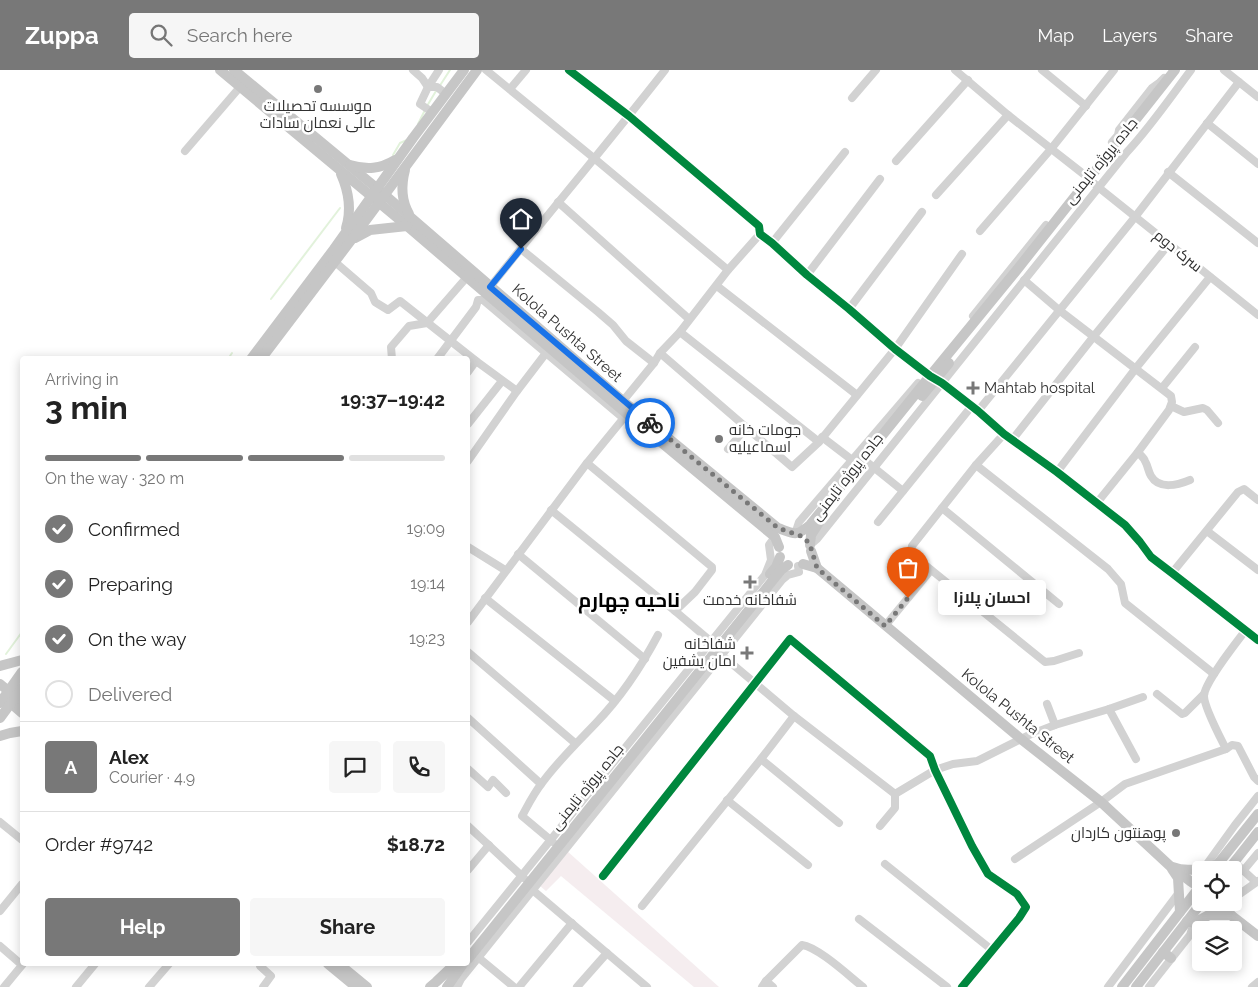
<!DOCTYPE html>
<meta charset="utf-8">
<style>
:root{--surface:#fff;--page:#f6f6f6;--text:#222;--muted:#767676;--line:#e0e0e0;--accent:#787878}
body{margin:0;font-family:Raleway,Cairo,sans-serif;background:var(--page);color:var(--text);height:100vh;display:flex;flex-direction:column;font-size:19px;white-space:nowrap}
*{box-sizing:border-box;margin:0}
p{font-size:16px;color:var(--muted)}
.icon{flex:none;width:28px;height:28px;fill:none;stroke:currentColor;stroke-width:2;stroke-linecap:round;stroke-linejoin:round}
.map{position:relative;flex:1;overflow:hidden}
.sheet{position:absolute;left:20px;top:286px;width:450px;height:610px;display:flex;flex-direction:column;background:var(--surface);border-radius:5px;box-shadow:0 2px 12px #0003}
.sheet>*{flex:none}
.fabs{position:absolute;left:1192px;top:791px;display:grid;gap:10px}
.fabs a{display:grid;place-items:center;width:50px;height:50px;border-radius:5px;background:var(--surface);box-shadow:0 2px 12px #0003;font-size:25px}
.pin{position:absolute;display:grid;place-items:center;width:42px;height:42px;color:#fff;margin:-51px -21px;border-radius:50% 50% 50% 0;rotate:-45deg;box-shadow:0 0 5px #0007}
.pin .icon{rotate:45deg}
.courier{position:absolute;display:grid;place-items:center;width:50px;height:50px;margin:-25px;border:4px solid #1a73e8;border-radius:50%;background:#fff;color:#222;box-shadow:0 1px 6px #0007}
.bubble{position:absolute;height:35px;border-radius:5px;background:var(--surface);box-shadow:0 2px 12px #0003;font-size:16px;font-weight:700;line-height:35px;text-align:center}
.overview em{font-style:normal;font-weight:700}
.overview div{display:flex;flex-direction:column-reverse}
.overview{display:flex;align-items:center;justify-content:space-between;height:85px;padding:0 25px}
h1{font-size:32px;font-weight:700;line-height:38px}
.bar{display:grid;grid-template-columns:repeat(4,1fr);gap:8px 5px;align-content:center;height:60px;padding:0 25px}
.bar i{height:6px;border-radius:4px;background:var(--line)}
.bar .current{background:var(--accent)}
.bar p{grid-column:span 4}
.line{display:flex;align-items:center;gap:12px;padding:0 25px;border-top:1px solid var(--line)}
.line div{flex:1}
.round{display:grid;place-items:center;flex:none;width:52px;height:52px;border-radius:5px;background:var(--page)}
ol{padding:0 25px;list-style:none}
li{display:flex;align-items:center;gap:15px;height:55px}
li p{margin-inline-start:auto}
li .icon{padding:5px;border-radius:50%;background:var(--accent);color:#fff;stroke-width:4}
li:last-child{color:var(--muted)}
li i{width:28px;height:28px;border:2px solid var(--line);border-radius:50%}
.action{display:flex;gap:10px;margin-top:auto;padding:10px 25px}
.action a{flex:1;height:58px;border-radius:5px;background:var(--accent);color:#fff;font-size:20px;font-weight:700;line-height:58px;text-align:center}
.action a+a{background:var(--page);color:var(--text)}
header{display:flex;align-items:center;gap:30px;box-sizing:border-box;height:70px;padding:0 25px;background:var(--accent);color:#fff}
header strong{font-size:24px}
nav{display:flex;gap:28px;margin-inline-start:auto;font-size:18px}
.search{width:350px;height:45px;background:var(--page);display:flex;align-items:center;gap:12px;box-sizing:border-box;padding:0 18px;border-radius:5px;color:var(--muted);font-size:19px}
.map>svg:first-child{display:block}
.green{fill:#f5edef}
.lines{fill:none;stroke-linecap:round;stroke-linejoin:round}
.stream{stroke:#e2f2db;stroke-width:2}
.minor{stroke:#d2d2d2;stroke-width:8}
.major{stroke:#c6c6c6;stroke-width:10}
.cycleway-casing{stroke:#fff;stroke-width:11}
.cycleway{stroke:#00873e;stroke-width:8}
.done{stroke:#787878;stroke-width:5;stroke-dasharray:0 9}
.route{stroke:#1a73e8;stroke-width:6}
.poi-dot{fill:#787878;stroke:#fff;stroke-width:2}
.labels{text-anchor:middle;stroke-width:5;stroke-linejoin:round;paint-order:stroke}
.poi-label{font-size:15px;fill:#303030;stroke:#fff}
.street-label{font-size:15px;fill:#303030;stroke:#fff}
.district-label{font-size:20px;font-weight:bold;fill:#000;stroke:#fff}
</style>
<header>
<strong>Zuppa</strong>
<div class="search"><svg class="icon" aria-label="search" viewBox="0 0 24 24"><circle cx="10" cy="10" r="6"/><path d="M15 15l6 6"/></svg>Search here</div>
<nav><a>Map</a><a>Layers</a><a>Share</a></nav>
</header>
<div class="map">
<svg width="1258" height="917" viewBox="0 0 1258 917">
<rect width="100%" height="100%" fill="#fff"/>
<!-- green -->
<g class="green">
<polygon points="899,484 920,500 908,516 886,497"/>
<polygon points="567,781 719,917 694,917 561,806 546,821 539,815"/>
</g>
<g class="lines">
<!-- stream -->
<g class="stream">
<polyline points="439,17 450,0"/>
<polyline points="427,36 436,21"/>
<polyline points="418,54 425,40"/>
<polyline points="393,85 400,73 407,70"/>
<polyline points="271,229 340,138"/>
<polyline points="228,289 232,283"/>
<polyline points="6,584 22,562"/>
</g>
<!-- minor -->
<g class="minor">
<polyline points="413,0 422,8 428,17 437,17 446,24"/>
<polyline points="486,0 595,89 728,200"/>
<polyline points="569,0 629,46 759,156 760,164 772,173 807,205 849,239 895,279 930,306 942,313 978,341 1004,364 1057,402 1125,455 1140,472 1151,487 1172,503 1258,570"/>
<polyline points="955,0 1008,45 1086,106 1098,117 1258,245"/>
<polyline points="1042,0 1086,36"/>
<polyline points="1224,0 1258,27"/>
<polyline points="510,19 526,0"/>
<polyline points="852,28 876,0"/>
<polyline points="432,42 420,34 428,17 439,0"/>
<polyline points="1207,53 1258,94"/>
<polyline points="1112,72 1118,65 1119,60 1152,18 1159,13 1164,8"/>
<polyline points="185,81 240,17"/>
<polyline points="896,91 968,10"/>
<polyline points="1168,102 1258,173"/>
<polyline points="936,125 1008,45"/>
<polyline points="558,132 689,249"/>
<polyline points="980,161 1051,79 1114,0"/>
<polyline points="772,173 845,82"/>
<polyline points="521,179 598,242 613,255 626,271 654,293"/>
<polyline points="335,192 371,223 375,232 388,240 400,231 476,291 517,321 546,283"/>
<polyline points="807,205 880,109"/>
<polyline points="1024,210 1059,240 1171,326 1172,332 1169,340 1138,382 1096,434"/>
<polyline points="717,216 857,325"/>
<path d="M490,217C548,144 608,73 665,0"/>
<polyline points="849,239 922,142"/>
<polyline points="973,246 1046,155"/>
<polyline points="680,262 819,372"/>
<polyline points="660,283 792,397 819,372 895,279 962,184"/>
<polyline points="392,289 391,277 409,256 427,253 467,207"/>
<polyline points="437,289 476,237 478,230 483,230 623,348"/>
<polyline points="468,302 476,291"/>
<polyline points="1162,318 1195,277"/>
<polyline points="623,331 654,293 660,283 680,262 728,200 760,164"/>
<polyline points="1171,336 1184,342 1203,338 1207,340 1218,353"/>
<polyline points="978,341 1135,147 1239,12"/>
<polyline points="468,354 502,311"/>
<polyline points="1004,364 976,395 912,476 911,481 914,486 1045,592 1054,591 1079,583"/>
<polyline points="822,367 856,393"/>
<polyline points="1012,370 1094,266 1169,174"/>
<polyline points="728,379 747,357"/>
<path d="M1138,382C1140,385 1144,388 1145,391C1148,396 1148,401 1151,406C1159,420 1178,415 1190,410"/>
<polyline points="468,391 517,321"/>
<polyline points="867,392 903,421"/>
<polyline points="587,393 712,497 712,500 695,522 675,541"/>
<polyline points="976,395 1108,499 1121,514 1125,533 1214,604"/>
<polyline points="1057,402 1136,298 1210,207"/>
<polyline points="942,438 1059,534"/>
<polyline points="551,440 675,541 714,574"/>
<polyline points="878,452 971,337"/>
<polyline points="1207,461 1258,500"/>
<polyline points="795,464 799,452 918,313"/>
<path d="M810,475L817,469L1127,82C1151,56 1170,28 1191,0"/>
<polyline points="468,477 505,500"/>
<polyline points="518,484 645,589"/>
<polyline points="1172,503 1238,422 1244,419 1258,430"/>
<polyline points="485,528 615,631"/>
<polyline points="468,552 587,393 627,344"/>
<polyline points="885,556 931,500"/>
<polyline points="468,582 575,673"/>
<polyline points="718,582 794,646 895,724 895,738 880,756"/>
<polyline points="1157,624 1182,644 1185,643 1204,624"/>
<polyline points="1047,634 1055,655"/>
<polyline points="1109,639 1136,689"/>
<polyline points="468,648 541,714"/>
<path d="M1226,679C1220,667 1204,637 1204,626C1204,613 1236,573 1245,561"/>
<polyline points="761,689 839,753"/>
<polyline points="468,699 488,717 493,710 506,723"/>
<polyline points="895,724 935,700 953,694 977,691 1029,665 1055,655 1109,639 1143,627"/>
<polyline points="727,730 808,795"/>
<polyline points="0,752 22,770"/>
<polyline points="468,756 524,808"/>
<path d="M553,772L522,746C528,735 534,723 542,713C558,691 577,673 596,653C621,627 641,597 658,565"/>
<polyline points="1015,789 1101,732 1125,714 1226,679 1232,675 1238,676 1254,707 1258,711"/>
<polyline points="1234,792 1256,812"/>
<polyline points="885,794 992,880"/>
<polyline points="1204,798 1235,755 1258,726"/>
<polyline points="468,800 489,775"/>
<polyline points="1243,801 1258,783"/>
<polyline points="603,806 790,569 930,686 935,700 972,776 988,804 1017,824 1026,837 1019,848 962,917"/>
<polyline points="529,817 647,917"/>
<polyline points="1234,828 1258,811"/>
<polyline points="1225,834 1227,832"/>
<polyline points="642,836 761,689 794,646"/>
<polyline points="0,841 22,814"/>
<polyline points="859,849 947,917"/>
<polyline points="468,872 765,505 771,490 769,475 775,467"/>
<polyline points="0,876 22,895"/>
<polyline points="479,888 514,917"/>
<polyline points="260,894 260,896 271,906 263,917"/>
<path d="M766,911L802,875C818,877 849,906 863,917"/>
<polyline points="4,917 23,894"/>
<polyline points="76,917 95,894"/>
<polyline points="149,917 169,894"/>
<polyline points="457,917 461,909 782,510 788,505 799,502 798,496"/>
<polyline points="519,917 572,853"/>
<polyline points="577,917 607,883"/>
<polyline points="762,917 766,911 773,917"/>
<polyline points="1108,917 1178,824"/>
<polyline points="1149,917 1190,865 1194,853"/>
<polyline points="1252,917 1258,912"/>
</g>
<!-- major -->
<g class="major">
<polyline points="220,0 407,156 627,344 775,467 779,477"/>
<path d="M234,0L385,125L623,331L778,458C794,464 796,467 810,455L930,306L1016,201L1175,0"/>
<path d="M350,95C367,100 380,99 395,90"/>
<path d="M405,100C401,115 401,130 409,144"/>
<path d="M341,104C349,122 352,139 346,158"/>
<polyline points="355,168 370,160 407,156"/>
<polyline points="251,289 334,179 413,68 464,0"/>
<polyline points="261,289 352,169 477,0"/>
<polyline points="922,326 949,293"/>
<polyline points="810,475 811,465 820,451"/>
<polyline points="811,481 817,498"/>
<polyline points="803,494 817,498 1021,669 1101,732 1170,796 1190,811 1199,817"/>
<polyline points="770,504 776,497 780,487"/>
<polyline points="0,596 22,590"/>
<polyline points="0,614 22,632"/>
<polyline points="7,630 22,643"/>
<polyline points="0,633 22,602"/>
<polyline points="0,648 22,618"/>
<polyline points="0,666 10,663 22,661"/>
<path d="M1173,797C1187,803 1203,798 1217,795"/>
<polyline points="1172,799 1178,808 1180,842"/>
<polyline points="1213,800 1258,744"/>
<polyline points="1228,800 1258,762"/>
<polyline points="1214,832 1258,866"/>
<polyline points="1187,851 1194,853 1209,845 1231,845"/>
<polyline points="1163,882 1171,888"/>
<polyline points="468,889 781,500 788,495"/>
<polyline points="328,894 356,917"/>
<polyline points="339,894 367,917"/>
<polyline points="430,917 436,912 455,894"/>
<polyline points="447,917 463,894"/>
<polyline points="1122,917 1201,815"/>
<polyline points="1136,917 1202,832"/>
</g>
<!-- cycleway casing -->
<g class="cycleway-casing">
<g id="cycleway">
<polyline points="569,0 629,46 759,156 760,164 772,173 807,205 849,239 895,279 930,306 942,313 978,341 1004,364 1057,402 1125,455 1140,472 1151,487 1172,503 1258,570"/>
<polyline points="603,806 790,569 930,686 935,700 972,776 988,804 1017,824 1026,837 1019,848 962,917"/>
</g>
</g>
<!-- cycleway -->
<use href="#cycleway" class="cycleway"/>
</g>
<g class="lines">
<!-- done -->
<polyline class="done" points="650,353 778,458 804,467 810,475 817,498 885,556 908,528"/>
<!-- route -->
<polyline class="route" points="521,179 490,217 650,353"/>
</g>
<!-- markers -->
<g class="poi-dot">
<circle cx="318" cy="19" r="5"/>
<path d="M970.5 310.5h5v5h5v5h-5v5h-5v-5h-5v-5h5z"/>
<circle cx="719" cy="369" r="5"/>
<path d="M747.5 504.5h5v5h5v5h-5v5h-5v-5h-5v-5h5z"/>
<path d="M744.5 575.5h5v5h5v5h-5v5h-5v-5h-5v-5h5z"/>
<circle cx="1176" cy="763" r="5"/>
</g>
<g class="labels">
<!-- poi labels -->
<g class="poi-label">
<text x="318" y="41">موسسه تحصیلات<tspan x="318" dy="17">عالی نعمان سادات</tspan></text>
<text x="984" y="323" text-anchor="start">Mahtab hospital</text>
<text x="729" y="365" text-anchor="start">جومات خانه<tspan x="729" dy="17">اسماعيليه</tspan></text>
<text x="750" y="535">شفاخانه خدمت</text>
<text x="736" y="579" text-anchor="end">شفاخانه<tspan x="736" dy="17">امان یشفین</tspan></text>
<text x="1166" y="768" text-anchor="end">پوهنتون کاردان</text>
</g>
<!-- street labels -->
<g class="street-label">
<text transform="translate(1101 91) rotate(-51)" y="5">جاده پروژه تایمنی</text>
<text transform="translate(1178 181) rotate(39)" y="5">سرک دوم</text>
<text transform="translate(567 263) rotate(41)" y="5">Kolola Pushta Street</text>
<text transform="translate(847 407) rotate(-52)" y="5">جاده پروژه تایمنی</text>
<text transform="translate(1018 646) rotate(39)" y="5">Kolola Pushta Street</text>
<text transform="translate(587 717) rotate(-51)" y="5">جاده پروژه تایمنی</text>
</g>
<!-- district labels -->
<g class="district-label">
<text x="629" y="537">ناحیه چهارم</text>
</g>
</g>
</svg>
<div class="fabs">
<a><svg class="icon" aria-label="locate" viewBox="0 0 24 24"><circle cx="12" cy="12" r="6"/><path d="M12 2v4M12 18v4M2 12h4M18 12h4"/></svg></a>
<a><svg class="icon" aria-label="layers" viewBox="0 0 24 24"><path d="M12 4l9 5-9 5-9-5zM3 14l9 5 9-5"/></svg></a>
</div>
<div class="pin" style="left:908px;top:528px;background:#ea580c"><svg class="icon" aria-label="bag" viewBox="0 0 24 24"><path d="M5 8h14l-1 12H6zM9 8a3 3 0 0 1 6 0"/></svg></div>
<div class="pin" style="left:521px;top:179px;background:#1f2937"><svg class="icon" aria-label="home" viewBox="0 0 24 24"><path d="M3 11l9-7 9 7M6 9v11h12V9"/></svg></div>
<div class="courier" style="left:650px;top:353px"><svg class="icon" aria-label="bike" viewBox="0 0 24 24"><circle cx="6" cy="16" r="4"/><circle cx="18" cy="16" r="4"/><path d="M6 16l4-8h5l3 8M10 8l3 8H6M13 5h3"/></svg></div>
<div class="bubble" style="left:938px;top:510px;width:108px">احسان پلازا</div>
<section class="sheet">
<div class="overview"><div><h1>3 min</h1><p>Arriving in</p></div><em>19:37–19:42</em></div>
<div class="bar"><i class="current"></i><i class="current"></i><i class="current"></i><i></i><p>On the way · 320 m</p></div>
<ol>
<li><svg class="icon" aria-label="check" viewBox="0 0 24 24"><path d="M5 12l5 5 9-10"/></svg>Confirmed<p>19:09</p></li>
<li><svg class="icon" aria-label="check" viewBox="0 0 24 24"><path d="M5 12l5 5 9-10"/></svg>Preparing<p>19:14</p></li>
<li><svg class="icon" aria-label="check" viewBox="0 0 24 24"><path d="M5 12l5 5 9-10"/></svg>On the way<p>19:23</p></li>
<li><i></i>Delivered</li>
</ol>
<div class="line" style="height:90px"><b class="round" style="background:var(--accent);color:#fff">A</b><div><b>Alex</b><p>Courier · 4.9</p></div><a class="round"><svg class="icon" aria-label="chat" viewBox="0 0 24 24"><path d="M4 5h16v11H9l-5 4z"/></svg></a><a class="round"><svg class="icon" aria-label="phone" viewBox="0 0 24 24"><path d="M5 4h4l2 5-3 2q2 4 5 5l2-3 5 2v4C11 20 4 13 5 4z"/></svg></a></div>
<div class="line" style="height:65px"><div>Order #9742</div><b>$18.72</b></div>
<div class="action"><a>Help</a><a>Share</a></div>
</section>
</div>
